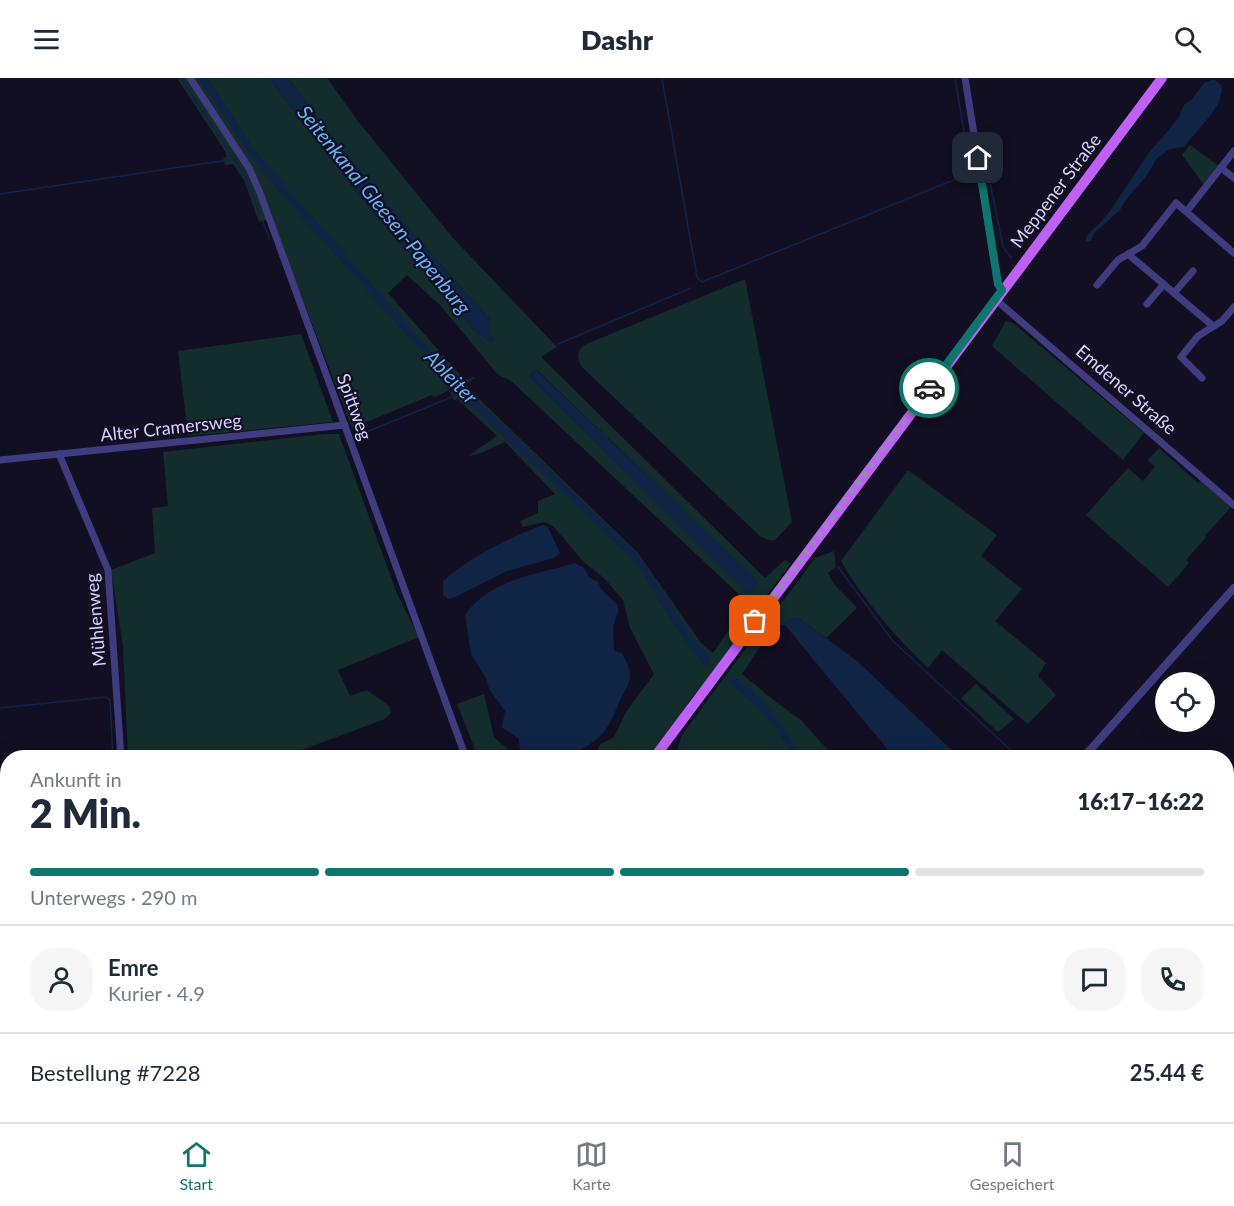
<!DOCTYPE html>
<html lang="de">
<meta charset="utf-8">
<style>
:root{--surface:#fff;--page:#f6f6f7;--text:#1f2937;--muted:#747a83;--line:#e0e1e3;--accent:#0f766e}
body{margin:0;font-family:Lato,sans-serif;background:var(--page);color:var(--text);height:100vh;display:flex;flex-direction:column;font-size:22px;white-space:nowrap}
*{box-sizing:border-box;margin:0}
p{font-size:20px;color:var(--muted)}
.icon{flex:none;width:33px;height:33px;fill:none;stroke:currentColor;stroke-width:2;stroke-linecap:round;stroke-linejoin:round}
.map{position:relative;flex:1;overflow:hidden}
.side{position:absolute;left:0px;top:672px;width:1234px;height:372px;display:flex;flex-direction:column;background:var(--surface);border-radius:24px 24px 0 0;box-shadow:0 6px 24px #0002}
.side>*{flex:none}
.fabs{position:absolute;left:1155px;top:594px;display:grid;gap:12px}
.fabs a{display:grid;place-items:center;width:60px;height:60px;border-radius:50%;background:var(--surface);box-shadow:0 6px 24px #0002;font-size:30px}
.pin{position:absolute;display:grid;place-items:center;width:51px;height:51px;color:#fff;margin:-26px;border-radius:12px;box-shadow:0 3px 9px #0006}
.courier{position:absolute;display:grid;place-items:center;width:60px;height:60px;margin:-30px;border:4px solid #0f766e;border-radius:50%;background:#fff;color:#222;box-shadow:0 2px 8px #0007}
.head em{font-style:normal;font-weight:800}
.head div{display:flex;flex-direction:column-reverse}
.head{display:flex;align-items:center;justify-content:space-between;height:102px;padding:0 30px}
h1{font-size:39px;font-weight:800;line-height:45px}
.bar{display:grid;grid-template-columns:repeat(4,1fr);gap:9px 6px;align-content:center;height:72px;padding:0 30px}
.bar i{height:8px;border-radius:4px;background:var(--line)}
.bar .current{background:var(--accent)}
.bar p{grid-column:span 4}
.line{display:flex;align-items:center;gap:15px;padding:0 30px;border-top:2px solid var(--line)}
.line div{flex:1}
.round{display:grid;place-items:center;flex:none;width:63px;height:63px;border-radius:24px;background:var(--page)}
header{display:flex;justify-content:space-between;align-items:center;height:78px;padding:0 30px;background:var(--surface);font-size:27px;font-weight:800}
.dock{display:flex;justify-content:space-around;align-items:center;height:84px;border-top:2px solid var(--line);background:var(--surface);font-size:16px;color:var(--muted)}
.dock a{display:grid;justify-items:center;gap:3px}
.dock .current{color:var(--accent)}
.map>svg:first-child{display:block}
.green{fill:#132c2c;fill-rule:evenodd}
.water{fill:#102446}
.lines{fill:none;stroke-linecap:round;stroke-linejoin:round}
.stream{stroke:#102446;stroke-width:1.5}
.minor{stroke:#3f3d7f;stroke-width:7}
.tertiary{stroke:#3f3d7f;stroke-width:8}
.primary{stroke:#bf60f7;stroke-width:10}
.done{stroke:#938eb1;stroke-width:6;stroke-dasharray:0 10.8}
.route{stroke:#0f766e;stroke-width:8}
.labels{text-anchor:middle;stroke-width:4.5;stroke-linejoin:round;paint-order:stroke}
.street-label{font-size:18px;fill:#d8d3fd;stroke:#130f23}
.water-label{font-size:20px;font-style:italic;fill:#66b4f8;stroke:#130f23}
</style>
<header><svg class="icon" aria-label="menu" viewBox="0 0 24 24"><path d="M4 6h16M4 12h16M4 18h16"/></svg>Dashr<svg class="icon" aria-label="search" viewBox="0 0 24 24"><circle cx="10" cy="10" r="6"/><path d="M15 15l6 6"/></svg></header>
<div class="map">
<svg width="1234" height="1044" viewBox="0 0 1234 1044">
<rect width="100%" height="100%" fill="#130f23"/>
<!-- green -->
<g class="green">
<polygon points="177,0 187,0 233,69 252,102 268,141 259,144 244,102 233,86 225,87 223,80 227,79 225,73"/>
<path d="M193,0H269L369,130L417,183L474,252L490,264L493,262L488,252L491,243C421,164 349,86 288,0H327L357,42L452,159L557,269L541,279L765,500L785,482L791,485L751,538L753,541L705,604L692,619L679,639L648,679H592L601,666L614,659L626,634L654,596L630,550L623,522L605,501L583,483L553,448L544,444L523,449L520,443L538,435V423L555,416L505,364L481,375L468,378L497,358L457,321L454,322L450,315L465,302L475,299L465,307L638,475L701,565L713,575L742,533L744,521L510,302L498,297L441,228L407,197L388,215L462,299C456,309 445,315 435,319L432,317L352,350L257,102ZM537,292L758,504L748,515L530,299L531,295Z"/>
<polygon points="1190,67 1219,88 1204,107 1182,77"/>
<path d="M745,201L792,444L776,461L772,463L761,459L582,289C577,280 576,275 584,267Z"/>
<polygon points="1006,243 1013,245 1144,355 1123,382 992,268"/>
<polygon points="301,256 333,344 188,358 178,273"/>
<polygon points="324,356 339,356 397,516 419,559 338,592 350,618 367,612 389,628 391,635 385,641 283,679 128,679 123,569 111,492 155,475 152,430 168,428 163,374"/>
<polygon points="1159,370 1198,405 1201,403 1231,429 1205,458 1206,459 1186,482 1189,485 1168,509 1086,437 1128,390 1143,403 1155,389 1148,382"/>
<path d="M908,392L997,457L981,478L1022,511L995,543L1046,585L1038,598L1056,617L1028,646L942,572L928,590C895,558 864,523 841,483Z"/>
<polygon points="834,473 836,489 828,495 834,506 857,530 826,560 798,540 788,542 785,547 767,545 815,480"/>
<polygon points="761,550 767,558 742,596 772,621 801,642 834,679 674,680 682,657"/>
<polygon points="976,606 1014,641 998,654 961,620"/>
<polygon points="484,616 494,659 516,679 478,679 457,626"/>
<polygon points="1227,868 1234,874 1234,1044 1152,1044 1146,1037 1227,1036"/>
<polygon points="0,881 7,881 7,968 0,967"/>
<polygon points="159,1036 276,1037 267,1044 148,1044 148,1038"/>
<polygon points="289,1037 381,1037 375,1044 280,1044"/>
<polygon points="392,1037 491,1037 491,1044 386,1044"/>
</g>
<!-- water -->
<g class="water">
<path d="M198,0H208L252,68L268,88L454,300L631,470L646,488L694,562L711,582L708,589C699,584 696,575 690,568C666,540 652,505 628,477L465,322L458,318L453,319L452,317L457,315L456,312L275,109L250,77Z"/>
<path d="M269,0H288C349,86 421,164 491,243L488,252L493,262L490,264L474,252L417,183L369,130Z"/>
<polygon points="1214,1 1221,7 1222,13 1219,24 1210,38 1184,69 1170,71 1157,80 1147,97 1125,123 1120,132 1094,155 1091,163 1086,164 1086,159 1091,153 1099,146 1110,133 1148,76 1178,41 1184,27 1192,21 1204,5"/>
<polygon points="536,292 759,504 754,512 748,516 530,299 531,295"/>
<path d="M543,447L548,449L560,475L554,480L507,493L453,520L448,521L443,517V503C472,478 508,460 543,447Z"/>
<path d="M575,485L584,490L589,499L598,504L601,511L618,527V534L613,549L614,573L622,575C625,582 630,589 630,596C630,606 624,614 620,622C616,632 612,642 606,651C591,674 544,689 520,674L519,661L502,649L505,633L489,611L486,600L471,576L465,537C490,501 536,497 575,485Z"/>
<polygon points="798,540 857,583 959,679 894,679 785,547 788,542"/>
<path d="M732,598C761,615 786,650 800,679H793C778,650 756,624 729,606L727,604Z"/>
</g>
<g class="lines">
<!-- stream -->
<g class="stream">
<polyline points="181,0 243,94 260,135"/>
<polyline points="662,0 697,199 702,204 971,95"/>
<polyline points="955,0 971,95 976,94"/>
<polyline points="985,90 987,89 1003,169 1011,179"/>
<polyline points="0,116 235,81"/>
<polyline points="262,142 270,162"/>
<polyline points="558,266 691,210"/>
<polyline points="356,362 359,357 452,319"/>
<polyline points="838,489 893,563 1019,680"/>
<polyline points="0,630 106,619 110,622 113,680"/>
<polyline points="1227,856 1234,860"/>
</g>
<!-- minor -->
<g class="minor">
<polyline points="190,0 249,90 260,115 466,680"/>
<polyline points="965,0 998,206 1002,212"/>
<polyline points="1221,90 1234,100"/>
<polyline points="1187,133 1234,73"/>
<polyline points="1128,176 1213,248"/>
<polyline points="1097,207 1118,182 1142,168 1176,125 1234,175"/>
<polyline points="1174,215 1193,193"/>
<polyline points="995,221 1234,427"/>
<polyline points="1147,226 1164,206"/>
<polyline points="1202,300 1181,279 1198,258 1222,243 1234,229"/>
<polyline points="59,376 108,492 121,680"/>
<polyline points="0,382 345,347"/>
<polyline points="145,1036 146,1044"/>
<polyline points="745,1036 746,1044"/>
<polyline points="803,1036 804,1044"/>
<polyline points="932,1036 937,1044"/>
<polyline points="1078,1036 1086,1044"/>
<polyline points="1143,1036 1150,1044"/>
<polyline points="701,1042 710,1036"/>
<polyline points="274,1044 283,1036"/>
<polyline points="788,1044 788,1037 791,1036"/>
<polyline points="1037,1044 1043,1036"/>
<polyline points="1119,1044 1127,1036"/>
<polyline points="1233,1044 1234,1038"/>
</g>
<!-- tertiary -->
<g class="tertiary">
<polyline points="1083,680 1234,510"/>
<polyline points="606,1044 612,1036"/>
</g>
<!-- primary -->
<g class="primary">
<polyline points="654,680 1162,0"/>
<polyline points="380,1044 386,1036"/>
</g>
</g>
<g class="lines">
<!-- done -->
<polyline class="done" points="755,543 929,310"/>
<!-- route -->
<polyline class="route" points="929,310 1002,212 998,206 978,80"/>
</g>
<g class="labels">
<!-- street labels -->
<g class="street-label">
<text transform="translate(1056 113) rotate(-53)" y="6">Meppener Straße</text>
<text transform="translate(1126 312) rotate(41)" y="6">Emdener Straße</text>
<text transform="translate(354 329) rotate(70)" y="6">Spittweg</text>
<text transform="translate(171 350) rotate(-6)" y="6">Alter Cramersweg</text>
<text transform="translate(96 542) rotate(-95)" y="6">Mühlenweg</text>
</g>
<!-- water labels -->
<g class="water-label">
<text transform="translate(384 132) rotate(51)" y="7">Seitenkanal Gleesen-Papenburg</text>
<text transform="translate(451 299) rotate(46)" y="7">Ableiter</text>
</g>
</g>
</svg>
<div class="fabs">
<a><svg class="icon" aria-label="locate" viewBox="0 0 24 24"><circle cx="12" cy="12" r="6"/><path d="M12 2v4M12 18v4M2 12h4M18 12h4"/></svg></a>
</div>
<div class="pin" style="left:755px;top:543px;background:#ea580c"><svg class="icon" aria-label="bag" viewBox="0 0 24 24"><path d="M5 8h14l-1 12H6zM9 8a3 3 0 0 1 6 0"/></svg></div>
<div class="pin" style="left:978px;top:80px;background:#1f2937"><svg class="icon" aria-label="home" viewBox="0 0 24 24"><path d="M3 11l9-7 9 7M6 9v11h12V9"/></svg></div>
<div class="courier" style="left:929px;top:310px"><svg class="icon" aria-label="car" viewBox="0 0 24 24"><path d="M5 17H2v-5l4-1 3-4h7l3 4 3 1v5h-3M9 17h6M6 11h13"/><circle cx="7" cy="17" r="2"/><circle cx="17" cy="17" r="2"/></svg></div>
<section class="side">
<div class="head"><div><h1>2 Min.</h1><p>Ankunft in</p></div><em>16:17–16:22</em></div>
<div class="bar"><i class="current"></i><i class="current"></i><i class="current"></i><i></i><p>Unterwegs · 290 m</p></div>
<div class="line" style="height:108px"><a class="round"><svg class="icon" aria-label="person" viewBox="0 0 24 24"><circle cx="12" cy="8" r="4"/><path d="M4 21q1-7 8-7t8 7"/></svg></a><div><b>Emre</b><p>Kurier · 4.9</p></div><a class="round"><svg class="icon" aria-label="chat" viewBox="0 0 24 24"><path d="M4 5h16v11H9l-5 4z"/></svg></a><a class="round"><svg class="icon" aria-label="phone" viewBox="0 0 24 24"><path d="M5 4h4l2 5-3 2q2 4 5 5l2-3 5 2v4C11 20 4 13 5 4z"/></svg></a></div>
<div class="line" style="height:78px"><div>Bestellung #7228</div><b>25.44 €</b></div>
</section>
</div>
<nav class="dock">
<a class="current"><svg class="icon" aria-label="home" viewBox="0 0 24 24"><path d="M3 11l9-7 9 7M6 9v11h12V9"/></svg>Start</a>
<a><svg class="icon" aria-label="map" viewBox="0 0 24 24"><path d="M3 6l6-2 6 2 6-2v14l-6 2-6-2-6 2zM9 4v14M15 6v14"/></svg>Karte</a>
<a><svg class="icon" aria-label="saved" viewBox="0 0 24 24"><path d="M7 4h10v16l-5-4-5 4z"/></svg>Gespeichert</a>
</nav>
